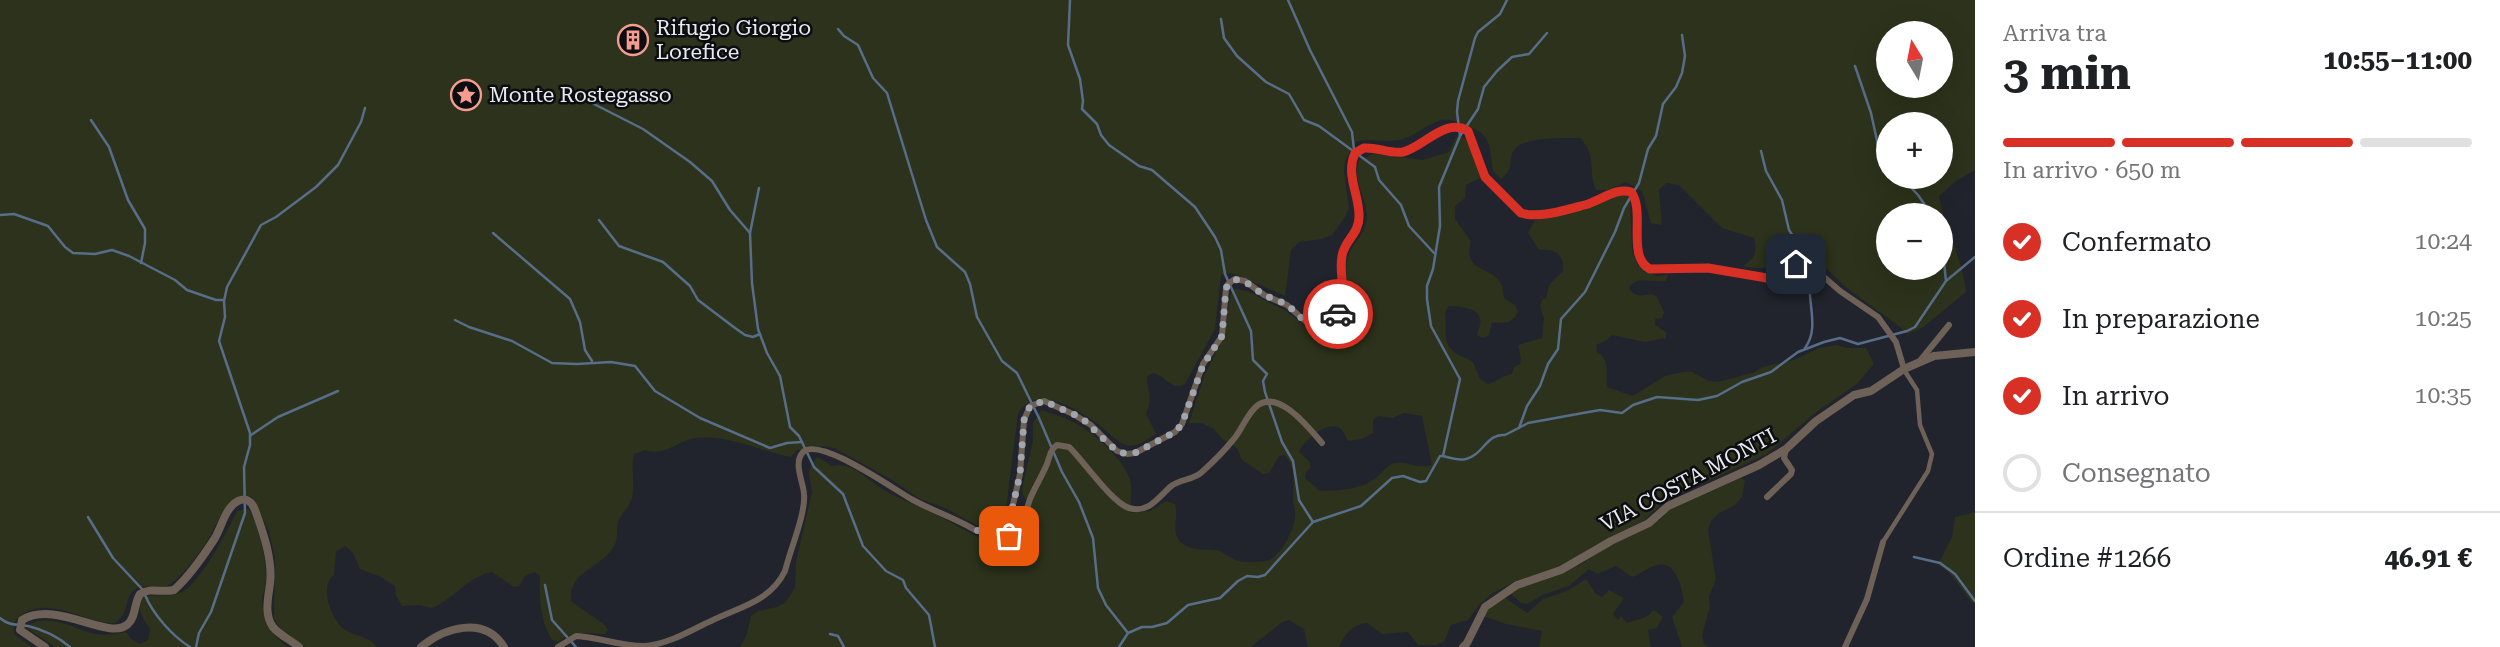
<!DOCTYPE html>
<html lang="it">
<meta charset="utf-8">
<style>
:root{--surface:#fff;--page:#f2f2f2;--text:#202124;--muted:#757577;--line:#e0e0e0;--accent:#d93025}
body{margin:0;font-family:"Roboto Serif",serif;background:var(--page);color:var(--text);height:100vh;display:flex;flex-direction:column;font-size:26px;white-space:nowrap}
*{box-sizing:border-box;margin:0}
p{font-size:23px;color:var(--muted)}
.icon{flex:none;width:38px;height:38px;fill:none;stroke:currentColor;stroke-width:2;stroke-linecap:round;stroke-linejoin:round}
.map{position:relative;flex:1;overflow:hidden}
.details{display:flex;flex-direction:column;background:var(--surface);width:525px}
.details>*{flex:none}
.needle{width:46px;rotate:350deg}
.controls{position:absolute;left:1876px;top:21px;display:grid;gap:14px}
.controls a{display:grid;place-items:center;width:77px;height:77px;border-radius:50%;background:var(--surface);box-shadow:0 7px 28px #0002;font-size:35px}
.pin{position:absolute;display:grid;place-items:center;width:60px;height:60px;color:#fff;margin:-30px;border-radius:14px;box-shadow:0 4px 10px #0006}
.courier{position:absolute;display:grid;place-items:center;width:70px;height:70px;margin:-35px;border:5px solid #d93025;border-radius:50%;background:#fff;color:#222;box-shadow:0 2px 9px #0007}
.headline em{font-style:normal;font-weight:700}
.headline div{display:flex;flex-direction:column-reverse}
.headline{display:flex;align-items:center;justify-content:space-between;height:119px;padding:0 28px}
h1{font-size:46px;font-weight:700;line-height:52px}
.bar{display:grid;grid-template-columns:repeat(4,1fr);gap:10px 7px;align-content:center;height:84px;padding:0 28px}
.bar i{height:9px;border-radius:5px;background:var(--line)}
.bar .current{background:var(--accent)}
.bar p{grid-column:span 4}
.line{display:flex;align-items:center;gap:18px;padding:0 28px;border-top:2px solid var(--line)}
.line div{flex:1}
ol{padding:0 28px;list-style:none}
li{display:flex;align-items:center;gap:21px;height:77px}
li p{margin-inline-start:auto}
li .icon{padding:7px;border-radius:50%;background:var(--accent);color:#fff;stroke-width:4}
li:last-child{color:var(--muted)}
li i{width:38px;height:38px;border:4px solid var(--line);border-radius:50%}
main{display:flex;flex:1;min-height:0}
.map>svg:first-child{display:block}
.green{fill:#2c321b;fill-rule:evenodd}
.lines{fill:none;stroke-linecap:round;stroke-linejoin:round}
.stream{stroke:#576d88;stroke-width:2.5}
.pedestrian{stroke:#6e6157;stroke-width:4.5}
.minor{stroke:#6e6157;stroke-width:6}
.tertiary{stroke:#6e6157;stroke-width:8}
.done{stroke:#a2a5ab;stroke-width:7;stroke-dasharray:0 12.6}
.route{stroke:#d93025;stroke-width:9}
.labels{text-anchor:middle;stroke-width:5;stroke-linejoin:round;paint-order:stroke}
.poi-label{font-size:21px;fill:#e8eaef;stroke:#0c0d11;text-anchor:start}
.street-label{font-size:21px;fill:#e8eaef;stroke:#0c0d11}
</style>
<main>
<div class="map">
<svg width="1975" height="647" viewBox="0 0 1975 647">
<rect width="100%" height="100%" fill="#21242c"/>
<!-- green -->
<g class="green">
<path d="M0,0H1975V170L1956,181L1939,196C1945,230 1963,259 1966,292L1922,328L1908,334C1889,317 1867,304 1847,288C1835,279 1816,253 1800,253C1793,253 1786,260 1780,263C1769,269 1755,269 1743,266C1755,258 1758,252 1754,238L1722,228L1679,185L1667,183L1659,190L1662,225L1651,223L1642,191L1626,182L1608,190H1596C1587,170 1598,157 1580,138C1564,138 1526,136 1515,149C1509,155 1512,164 1509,170C1507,174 1504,176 1501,179L1493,171C1489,140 1491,133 1459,123C1452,120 1445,118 1438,121C1424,126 1414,137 1399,140C1383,143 1370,138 1355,142L1345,161L1344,172L1349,207L1345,217L1332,235L1321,239L1299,242L1291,250L1285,296L1232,273L1221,275L1215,329L1185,384C1171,392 1165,374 1152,373L1147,377C1148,393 1153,397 1146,414L1156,434C1148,439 1137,448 1126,445C1117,442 1107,431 1099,425C1079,410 1035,382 1018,414L1005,517L992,528L980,527L945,508L918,498L892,480L834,448L824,446L797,450L791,457C760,451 728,434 695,438C674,442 666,457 645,450L634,454C630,469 637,489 630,503C627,510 621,514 618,522C616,531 619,540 613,548C599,570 569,570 571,601L605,625L608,630L605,634C587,633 572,630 558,642L552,640C540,620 539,600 540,576L535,572L525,576L519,586L514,587L492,572C467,577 454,599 432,608L419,605L402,606L396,596L395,586L381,577L360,569L353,553L345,546L336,552L334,575C319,585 331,620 344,629C355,637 368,635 377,647H305L280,628L274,618L275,558L269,531L252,497C226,488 217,527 206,543C200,553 177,583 166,586C156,589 143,583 134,590C127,595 127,608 123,615C121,618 118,620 115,623C84,624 58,598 26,612C15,618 13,622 14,634L32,647H0ZM1888,33H1941V86H1888ZM1888,124H1941V177H1888ZM1888,215H1941V268H1888Z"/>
<path d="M1457,135L1468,140L1480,178L1466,185L1465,198L1455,206V219L1471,241C1463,273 1489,265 1500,282C1503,287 1503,292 1504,298L1515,305L1518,311C1513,325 1505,322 1492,323L1489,335L1483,338L1477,335C1478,330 1482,323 1480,318C1478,308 1458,306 1449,306L1445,312C1448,328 1440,344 1457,354C1462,357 1468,358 1473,362L1480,379L1488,384C1497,382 1502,375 1512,374L1514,367L1520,364L1521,358L1518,345L1542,338L1544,318L1540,306L1542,300L1546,298L1549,285L1563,271C1564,253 1555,249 1539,250L1528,233L1535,220L1578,210L1623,194L1629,196L1630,200L1632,250L1638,266L1656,276L1668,275L1666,281C1653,283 1637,275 1629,288C1635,298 1642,296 1652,294L1657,297L1664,312L1662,318L1655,319V325L1666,332V338L1645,342L1612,335L1607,340L1596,345L1597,352C1611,360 1605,373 1607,387L1633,396L1665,376L1683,372H1692L1709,381L1718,382L1755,372L1762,367L1794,360L1819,348L1837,345L1846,348H1866L1874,364L1857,384L1819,410L1765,455L1664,501L1645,520L1590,548L1562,567L1516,581L1493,593L1479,605L1468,620L1451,625L1444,642L1436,645H1418L1408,632L1382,634L1367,623C1354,624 1344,634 1339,647H1308L1304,629L1289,620L1282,622L1251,647H740L747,634L751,616L758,611L777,607L785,603L795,588L796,562L812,492L809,474L811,465L817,457L832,466C853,461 867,480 884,490C903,501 924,508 943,518C977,536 1017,568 1032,510L1022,493L1023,484L1033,441V423L1041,410C1049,413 1059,415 1067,419C1089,428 1123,457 1130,480C1133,491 1129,501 1131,513L1150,511L1166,501L1175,504C1179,516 1171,530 1179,540C1188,551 1202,549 1214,550C1224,551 1230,559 1239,561C1245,563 1259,562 1266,561C1281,557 1293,532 1295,517C1296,510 1292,503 1293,496C1294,481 1295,467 1285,455L1279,456L1269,473L1263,474L1242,460L1237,448L1222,439L1214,429L1202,423H1189L1205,374L1225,335L1230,296L1234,289L1247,291L1286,311L1315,335C1326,336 1332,333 1338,325C1359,301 1341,279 1348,257C1351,245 1363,236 1366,223C1371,202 1350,181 1359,160L1373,154L1423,160L1449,152ZM1404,413L1422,416L1432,465C1415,469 1407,460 1394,463C1385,466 1381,475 1373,480C1357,491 1338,490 1320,491L1305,478L1306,472L1311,467L1309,461L1299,452C1303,441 1330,417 1342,430C1345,433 1346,438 1348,441L1362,439L1373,433V420L1378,416L1392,418Z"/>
<path d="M1741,478L1745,480L1742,497L1735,505L1718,514L1711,521L1708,530L1716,579L1709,597L1710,607L1702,635L1704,644L1709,647H1682L1672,617L1684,602C1682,588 1676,561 1658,565C1649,566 1641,574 1632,577L1616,566L1598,574L1589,569L1569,586L1542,595L1527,604L1521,603L1510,593L1522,585L1580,565L1602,550L1658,521L1672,508Z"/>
<path d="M249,509C258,524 267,561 266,579C266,586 262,594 262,601C263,620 272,637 288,647H55L25,627C46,613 67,625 88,632C100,636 114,635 126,632L131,639L140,644L148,640L150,629C142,616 136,610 143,596C156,594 170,598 182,592C200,583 228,530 237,511Z"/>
<path d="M1975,512V605C1961,592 1956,574 1938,565L1952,537L1955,517Z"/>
<polygon points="1586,579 1596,594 1602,597 1609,590 1624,598 1613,614 1618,620 1621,616 1627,623 1646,617 1654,610 1663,617 1657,628 1648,630 1651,647 1539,647 1542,631 1506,624 1483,616 1488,607 1505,598 1527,613 1543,599 1567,591"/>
</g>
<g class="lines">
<!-- stream -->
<g class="stream">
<polyline points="1070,0 1068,45 1080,79 1083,101 1082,109 1097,124 1101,135 1109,145 1139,166 1152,170 1195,207 1215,237 1221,250 1225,274 1251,331 1253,360 1267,374 1263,381 1265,392 1282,442 1293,461 1299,500 1313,522"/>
<polyline points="1288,0 1310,50 1352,132 1354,150"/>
<polyline points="1221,19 1224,38 1237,56 1266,82 1289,94 1304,120 1319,126 1375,167 1379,180 1401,205 1409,226 1434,253"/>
<polyline points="838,29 844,36 858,45 873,78 887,93 926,220 937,247 965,272 970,284 977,317 1002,361 1017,373 1039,418 1062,472 1079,502 1093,538 1098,588 1106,605 1128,633"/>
<polyline points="1855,66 1871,113 1879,150 1888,166"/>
<polyline points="588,101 643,129 690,162 712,181 730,210 750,233"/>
<polyline points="91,120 109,147 128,200 145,229 145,243 141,263"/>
<polyline points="1460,136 1457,112 1458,101 1475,38 1478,32 1500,14 1507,0"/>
<polyline points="1761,151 1766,171 1782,200 1789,230 1795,239 1808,249 1811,262"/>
<polyline points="1901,177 1918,195 1932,215"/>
<polyline points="759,188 750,233 752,283 758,329 767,353 780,376 790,427 799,436 814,467 843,494 863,546 886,571 903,580 906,588 929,615 935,647"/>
<polyline points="0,215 14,214 48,226 65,247 73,253 95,254 112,250 129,256 175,280 187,290 216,300 224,300"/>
<polyline points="599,220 619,246 663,262 690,286 698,300 735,328 745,335 753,337 760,334"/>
<polyline points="493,233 570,299 580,322 585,350 592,361"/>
<polyline points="1941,234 1946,281"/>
<polyline points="455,320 469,327 512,341 552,363 577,364 611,362 635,366 655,391 700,418 770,448 787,443 802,442"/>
<path d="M1805,348C1820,328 1807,302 1810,280C1811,276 1812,273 1812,269"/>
<polyline points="1519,428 1527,406 1540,386 1548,364 1558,349 1561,319 1585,292 1615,232 1624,208 1639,183 1648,149 1656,136 1663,104 1676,87 1682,73 1685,56 1682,35"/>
<polyline points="251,435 278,417 338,391"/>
<path d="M1443,456C1450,458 1459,461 1466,459C1483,455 1487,433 1505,435L1528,423L1583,413L1600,410L1622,413L1633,405L1657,397L1698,400L1717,396L1742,382L1771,372L1798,352L1824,342L1840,338L1858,344L1907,331L1915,327L1946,281L1975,257"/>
<polyline points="88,517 113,558 142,589"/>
<polyline points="1914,557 1940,563 1955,574 1975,601"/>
<polyline points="545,585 552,620 576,647"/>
<path d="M145,595C153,614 172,636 190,647"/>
<path d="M0,618C9,626 17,624 28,626C45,630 57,636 70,647"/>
<polyline points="830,634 838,636 844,647"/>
<polyline points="196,647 199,633 211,612 245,513 244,467 250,445 250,433 219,341 225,317 224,301 227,287 261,225 276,217 316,187 338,165 361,122 365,108"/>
<polyline points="1119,647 1128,633 1142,627 1152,627 1167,623 1188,605 1220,598 1238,581 1247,576 1258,577 1265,575 1313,522 1361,506 1392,478 1403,476 1420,482 1426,481 1440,456 1443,456 1460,379 1431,326 1427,299 1427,286 1433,269 1440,226 1439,187 1460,136 1478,109 1484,87 1497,71 1512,57 1529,54 1547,33"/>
</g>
<!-- pedestrian -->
<polyline class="pedestrian" points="1883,542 1928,471 1932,454 1920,425 1917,390 1904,370"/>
<!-- minor -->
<g class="minor">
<polyline points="1919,362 1949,325"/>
<polyline points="1767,497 1791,474 1792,470 1784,458 1786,449"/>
<path d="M983,534C1021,547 1021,526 1030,499C1035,487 1042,476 1047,464C1050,456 1050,450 1057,445L1069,447C1083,460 1112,503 1129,508C1148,514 1158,498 1170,487C1180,478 1194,481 1203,471C1213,462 1224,451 1233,440C1242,430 1247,413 1258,405C1280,390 1310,429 1322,443"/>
<path d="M558,647L576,636C599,637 623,647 646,646C671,643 689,631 711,621C739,607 770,602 785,571C790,550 806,513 804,494C803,481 793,463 803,452C820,436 896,491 913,500C933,511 955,518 975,530C988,533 999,533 1009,522L1020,474L1024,420L1030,406L1044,401L1073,414L1091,425L1117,451L1127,454L1135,453L1175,432L1182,424L1203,364L1222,336L1226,288L1228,284L1235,279L1245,281L1264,295L1287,305L1312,327L1327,329C1359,299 1334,278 1343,251C1348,239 1359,233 1360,218C1360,196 1345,175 1355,153L1364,148C1377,147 1390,154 1403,152C1425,148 1444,117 1467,131L1485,177L1521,213C1540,219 1569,209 1588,204C1601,200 1617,187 1631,192C1646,211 1626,257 1650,269L1708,268L1767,278L1781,275L1800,263L1809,264L1840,291L1878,317L1896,342L1904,369"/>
<polyline points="1845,647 1867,599 1883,542"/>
</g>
<!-- tertiary -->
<g class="tertiary">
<path d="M45,647L20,630L22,620C57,599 109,642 128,624C136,617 134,603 140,594C150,587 162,593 174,590C190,576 204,555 215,538C222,526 225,508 238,501C247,497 252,502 255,510C263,532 273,560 270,584C268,598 264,615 273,627C279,635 291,640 299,647"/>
<path d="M421,647C444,628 484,615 504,647"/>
<polyline points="1463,647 1467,643 1485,607 1517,585 1561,570 1611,541 1649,523 1668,506 1759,465 1786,449 1816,421 1854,395 1871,391 1904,369 1934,356 1975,352"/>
</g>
</g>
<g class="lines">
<!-- done -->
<path class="done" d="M1009,536L996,537L975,530C988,533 999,533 1009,523L1020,474L1024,420L1030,406L1044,401L1082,418L1111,446L1122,453H1135L1175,432L1182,424L1203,365L1222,336L1226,288C1236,270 1250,286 1261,293C1269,298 1279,300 1287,305C1297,312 1305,324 1317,329L1328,328L1338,314"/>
<!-- route -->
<path class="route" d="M1338,314C1349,292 1338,278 1342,256C1344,241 1359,234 1359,217C1360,196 1345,175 1355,153L1364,148C1377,147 1390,154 1403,152C1424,147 1445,117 1468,131L1485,177L1521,213C1540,219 1569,209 1588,204C1601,200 1617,187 1631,192C1646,211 1626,257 1650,269L1708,268L1767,278L1780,275L1796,264"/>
</g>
<!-- icons -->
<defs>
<g id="building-ring" transform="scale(1.575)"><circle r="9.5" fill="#0c0d11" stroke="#f59c90" stroke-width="1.5"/><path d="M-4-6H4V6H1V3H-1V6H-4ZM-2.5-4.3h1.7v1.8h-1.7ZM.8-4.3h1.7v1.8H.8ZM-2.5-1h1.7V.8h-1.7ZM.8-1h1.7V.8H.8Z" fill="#f59c90"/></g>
<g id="sight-ring" transform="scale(1.575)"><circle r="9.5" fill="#0c0d11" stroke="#f59c90" stroke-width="1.5"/><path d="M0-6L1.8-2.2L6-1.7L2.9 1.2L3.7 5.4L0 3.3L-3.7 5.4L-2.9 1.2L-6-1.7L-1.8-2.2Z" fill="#f59c90"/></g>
</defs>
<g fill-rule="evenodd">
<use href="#building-ring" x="633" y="40"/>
<use href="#sight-ring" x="466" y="95"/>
</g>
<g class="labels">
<!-- poi labels -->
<g class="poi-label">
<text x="656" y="35">Rifugio Giorgio<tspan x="656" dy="24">Lorefice</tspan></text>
<text x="489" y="102">Monte Rostegasso</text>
</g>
<!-- street labels -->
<g class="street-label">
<text transform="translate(1688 480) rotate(-28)" y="7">VIA COSTA MONTI</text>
</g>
</g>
</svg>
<div class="controls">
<a><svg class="needle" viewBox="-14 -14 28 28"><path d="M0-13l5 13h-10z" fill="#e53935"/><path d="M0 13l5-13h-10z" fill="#757577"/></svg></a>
<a>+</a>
<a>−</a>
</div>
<div class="pin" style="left:1009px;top:536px;background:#ea580c"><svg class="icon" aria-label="bag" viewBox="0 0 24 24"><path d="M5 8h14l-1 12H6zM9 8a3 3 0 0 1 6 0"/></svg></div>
<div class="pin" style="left:1796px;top:264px;background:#1f2937"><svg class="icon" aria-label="home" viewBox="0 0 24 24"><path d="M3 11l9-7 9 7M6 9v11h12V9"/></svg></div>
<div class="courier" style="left:1338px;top:314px"><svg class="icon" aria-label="car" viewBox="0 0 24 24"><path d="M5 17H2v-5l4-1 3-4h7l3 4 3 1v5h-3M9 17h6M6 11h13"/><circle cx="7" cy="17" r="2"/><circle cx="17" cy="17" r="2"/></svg></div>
</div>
<section class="details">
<div class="headline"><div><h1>3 min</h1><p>Arriva tra</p></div><em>10:55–11:00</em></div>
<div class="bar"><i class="current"></i><i class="current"></i><i class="current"></i><i></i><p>In arrivo · 650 m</p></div>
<ol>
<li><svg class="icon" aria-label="check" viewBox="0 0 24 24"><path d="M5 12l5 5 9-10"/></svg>Confermato<p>10:24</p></li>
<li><svg class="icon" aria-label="check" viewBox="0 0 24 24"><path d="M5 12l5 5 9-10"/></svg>In preparazione<p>10:25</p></li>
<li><svg class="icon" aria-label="check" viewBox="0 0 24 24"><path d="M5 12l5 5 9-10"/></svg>In arrivo<p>10:35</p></li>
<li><i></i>Consegnato</li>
</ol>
<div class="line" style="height:91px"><div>Ordine #1266</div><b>46.91 €</b></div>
</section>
</main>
